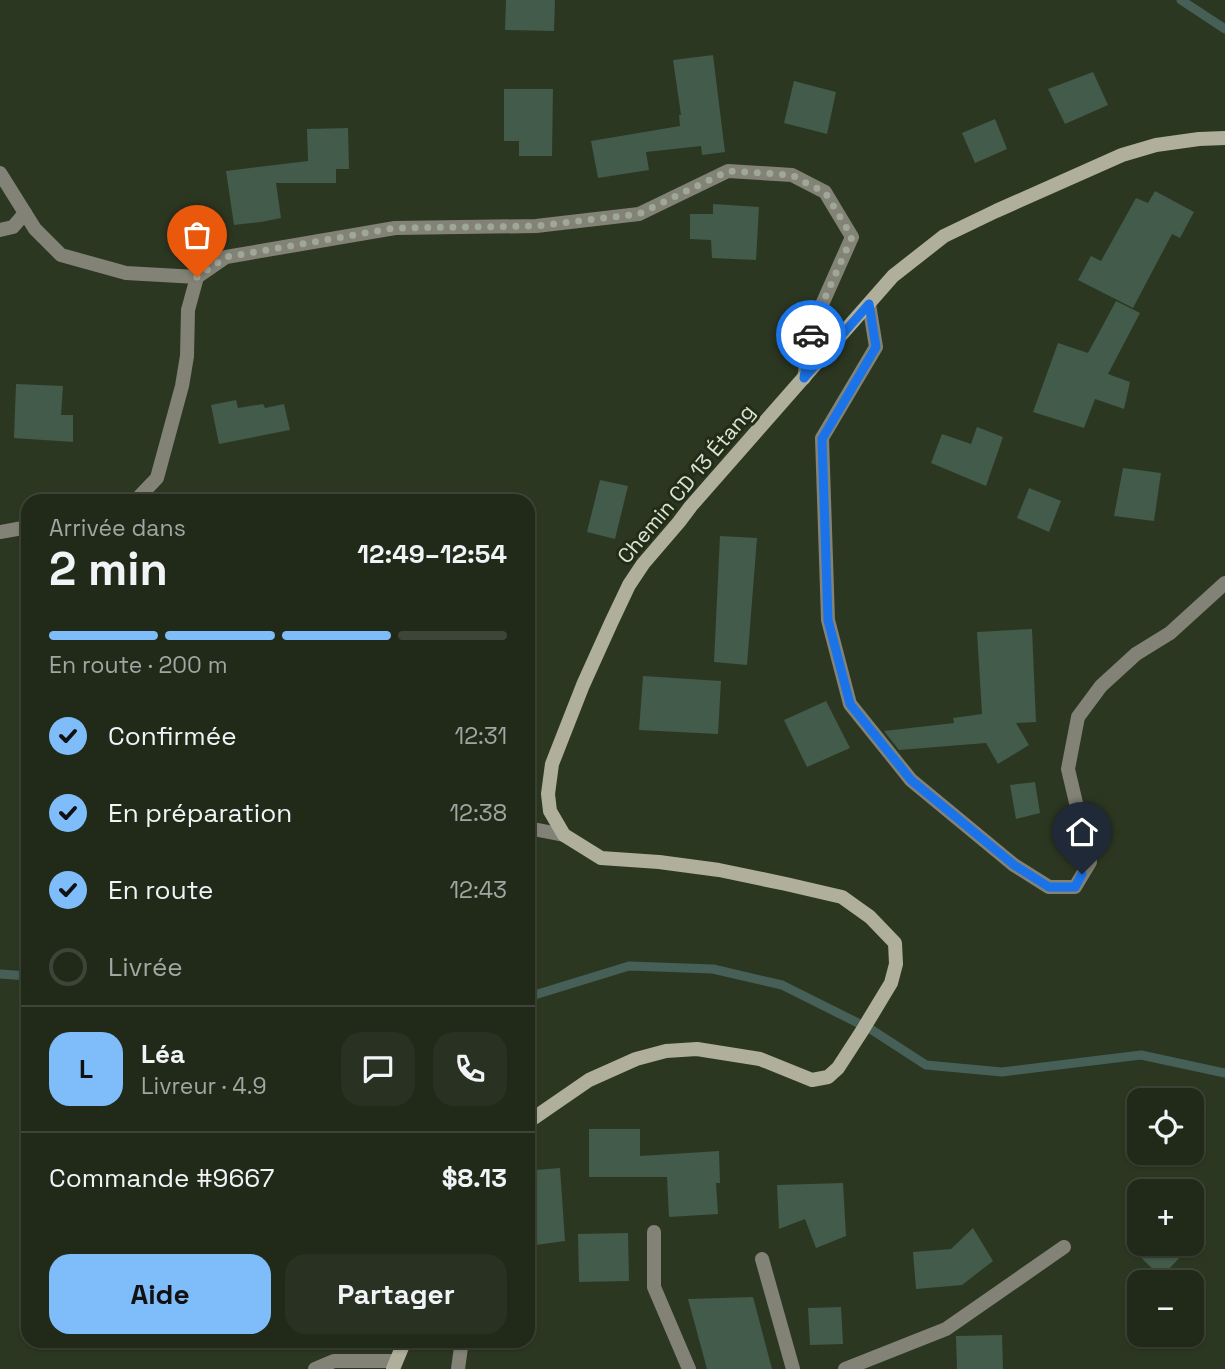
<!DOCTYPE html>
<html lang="fr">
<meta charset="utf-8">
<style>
:root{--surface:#212919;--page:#293122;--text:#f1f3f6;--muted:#a2a6a2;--line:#3e4538;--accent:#7fbdfa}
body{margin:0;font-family:"Space Grotesk",sans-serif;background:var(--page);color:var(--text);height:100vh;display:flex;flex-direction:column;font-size:26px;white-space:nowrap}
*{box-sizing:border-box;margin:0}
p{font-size:23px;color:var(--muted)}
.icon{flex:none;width:38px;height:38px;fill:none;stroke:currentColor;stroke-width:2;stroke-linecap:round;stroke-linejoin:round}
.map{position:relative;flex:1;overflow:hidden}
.drawer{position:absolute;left:21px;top:494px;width:514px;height:854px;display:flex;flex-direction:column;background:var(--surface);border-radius:21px;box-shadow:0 2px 5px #0004,0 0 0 2px var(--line)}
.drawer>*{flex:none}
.controls{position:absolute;left:1127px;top:1088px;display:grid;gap:14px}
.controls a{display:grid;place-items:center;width:77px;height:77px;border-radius:14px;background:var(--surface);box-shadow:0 2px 5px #0004,0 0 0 2px var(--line);font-size:35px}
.pin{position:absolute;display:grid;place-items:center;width:60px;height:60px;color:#fff;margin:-72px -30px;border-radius:50% 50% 50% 0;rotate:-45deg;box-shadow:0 0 7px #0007}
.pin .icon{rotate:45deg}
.courier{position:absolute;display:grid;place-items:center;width:70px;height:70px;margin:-35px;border:5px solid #1a73e8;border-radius:50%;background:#fff;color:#222;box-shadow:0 2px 9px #0007}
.overview em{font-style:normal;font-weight:700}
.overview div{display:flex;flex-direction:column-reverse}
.overview{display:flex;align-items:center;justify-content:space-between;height:119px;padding:0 28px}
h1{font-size:46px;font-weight:700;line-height:52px}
.bar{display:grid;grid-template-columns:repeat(4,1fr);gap:10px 7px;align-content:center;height:84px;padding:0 28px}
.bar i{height:9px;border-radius:5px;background:var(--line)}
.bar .current{background:var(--accent)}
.bar p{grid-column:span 4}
.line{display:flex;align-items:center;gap:18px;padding:0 28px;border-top:2px solid var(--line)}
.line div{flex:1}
.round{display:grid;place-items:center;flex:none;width:74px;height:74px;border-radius:21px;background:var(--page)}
ol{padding:0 28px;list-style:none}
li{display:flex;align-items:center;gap:21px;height:77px}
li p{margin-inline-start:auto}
li .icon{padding:7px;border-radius:50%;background:var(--accent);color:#111;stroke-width:4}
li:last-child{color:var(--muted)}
li i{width:38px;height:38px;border:4px solid var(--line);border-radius:50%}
.button{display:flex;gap:14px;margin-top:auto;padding:14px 28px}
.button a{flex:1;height:80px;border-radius:21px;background:var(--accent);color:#111;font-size:28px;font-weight:700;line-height:80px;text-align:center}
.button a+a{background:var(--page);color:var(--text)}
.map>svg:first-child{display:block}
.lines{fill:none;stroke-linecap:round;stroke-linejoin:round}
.stream{stroke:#466058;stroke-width:9}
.building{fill:#425b4a}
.minor{stroke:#828276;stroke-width:14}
.tertiary{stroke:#828276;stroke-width:14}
.secondary{stroke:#afaf9b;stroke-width:14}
.done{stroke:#9fa797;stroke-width:7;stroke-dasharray:0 12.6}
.route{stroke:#1a73e8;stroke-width:9}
.labels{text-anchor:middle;stroke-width:6;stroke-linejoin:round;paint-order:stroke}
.street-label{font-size:21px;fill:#dde4d7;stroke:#222d18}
</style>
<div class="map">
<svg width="1225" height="1369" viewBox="0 0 1225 1369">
<rect width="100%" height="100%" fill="#2c3721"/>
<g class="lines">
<!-- stream -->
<g class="stream">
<polyline points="1181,0 1225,29"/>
<polyline points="0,974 28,976"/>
<polyline points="528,997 629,966 713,969 782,985 872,1030 926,1065 1002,1072 1141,1055 1225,1073"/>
</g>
</g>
<!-- building -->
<g class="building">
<polygon points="506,0 555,0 554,31 505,30"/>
<polygon points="713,55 725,152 702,155 701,146 646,152 649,170 598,178 591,141 680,126 679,115 681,115 673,60"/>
<polygon points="1093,72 1108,105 1065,124 1048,89"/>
<polygon points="794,81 836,92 827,134 784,123"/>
<polygon points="504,89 553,89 552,156 519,156 519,141 504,141"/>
<polygon points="995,119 1007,149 975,163 962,133"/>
<polygon points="348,128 349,169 336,169 336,183 276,183 281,218 261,222 234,225 226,171 308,161 307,129"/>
<polygon points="1155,191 1194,212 1180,238 1172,234 1133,308 1078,280 1091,256 1101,261 1136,198 1148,203"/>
<polygon points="713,204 759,207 756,260 712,258 711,240 690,239 690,214 713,214"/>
<polygon points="1116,301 1140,313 1108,374 1130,382 1124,409 1095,399 1084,428 1033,412 1058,343 1088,353"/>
<polygon points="16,384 63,386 61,415 73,415 73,442 14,438"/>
<polygon points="236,400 238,408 263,404 265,408 284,404 290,430 219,444 211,405"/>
<polygon points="977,427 1003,437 986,486 931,463 942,434 971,444"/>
<polygon points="1123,468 1161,473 1154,521 1114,516"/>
<polygon points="600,480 628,486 615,539 587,532"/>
<polygon points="1029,488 1061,501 1049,532 1017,518"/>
<polygon points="720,536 757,538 747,665 714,662"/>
<polygon points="1032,629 1036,722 1016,723 1029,745 998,764 986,743 899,750 884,731 954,723 953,718 982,714 977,632"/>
<polygon points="643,676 721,681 718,734 639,730"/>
<polygon points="826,701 850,748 807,767 784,720"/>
<polygon points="1035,782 1040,813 1016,819 1010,785"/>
<polygon points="589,1129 640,1129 640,1156 719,1151 720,1183 716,1183 718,1214 669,1217 667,1177 589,1177"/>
<polygon points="560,1168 565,1241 536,1245 533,1187 537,1187 536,1170"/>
<polygon points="843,1183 846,1236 816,1248 805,1219 779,1229 777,1185"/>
<polygon points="973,1228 993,1261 962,1285 916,1289 913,1252 951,1249"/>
<polygon points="628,1233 629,1281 579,1282 578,1234"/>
<polygon points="1127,1244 1193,1244 1161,1277"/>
<polygon points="753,1297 772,1369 707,1369 688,1299"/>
<polygon points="841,1307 843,1344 810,1345 808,1308"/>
<polygon points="1002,1335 1003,1369 957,1369 956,1336"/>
</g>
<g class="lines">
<!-- minor -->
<g class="minor">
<polyline points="0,173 35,229 61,255 126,273 197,277 226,257 395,228 536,226 639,214 728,171 792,175 825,192 852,237 812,327 804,378"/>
<polyline points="0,230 13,227 25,213"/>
<polyline points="869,304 876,347 822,438 828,620 850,704 911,780 1014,865 1049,887 1075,887 1090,862 1068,769 1078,717 1101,686 1136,654 1170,633 1225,583"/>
<polyline points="136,500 157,478 182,386 187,356 188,310 197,277"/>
<polyline points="0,532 28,527"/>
<polyline points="528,828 564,835"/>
<polyline points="654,1232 654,1287 689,1369"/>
<polyline points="762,1259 793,1369"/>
<polyline points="315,1369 334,1361 396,1361"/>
<polyline points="845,1369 946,1329 1064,1247"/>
</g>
<!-- tertiary -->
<polyline class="tertiary" points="458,1369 462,1340"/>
<!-- secondary -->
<g class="secondary">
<polyline points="528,1122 589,1080 636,1059 666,1051 697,1049 760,1059 812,1080 828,1077 838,1068 862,1031 891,983 896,964 895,943 870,917 842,897 786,884 719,870 659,862 601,858 564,835 550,811 548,794 552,764 583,685 611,623 629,585 643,564 679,522 691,506 893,276 944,236 996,211 1122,155 1156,145 1199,139 1225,138"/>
<polyline points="393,1369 405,1340"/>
</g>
</g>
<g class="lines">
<!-- done -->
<polyline class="done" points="197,277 226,257 395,228 536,226 639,214 728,171 792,175 808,184 825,192 852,237 812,327 811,335"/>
<!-- route -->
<polyline class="route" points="811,335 804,378 869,304 876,347 822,439 828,620 850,704 911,780 1014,865 1049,887 1075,887 1082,874"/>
</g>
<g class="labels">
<!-- street labels -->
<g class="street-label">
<text transform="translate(686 484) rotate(-50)" y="7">Chemin CD 13 Étang</text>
</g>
</g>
</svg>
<div class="controls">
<a><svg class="icon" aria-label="locate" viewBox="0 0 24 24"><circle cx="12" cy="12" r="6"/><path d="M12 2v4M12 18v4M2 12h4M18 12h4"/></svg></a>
<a>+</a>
<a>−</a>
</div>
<div class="pin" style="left:197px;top:277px;background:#ea580c"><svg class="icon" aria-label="bag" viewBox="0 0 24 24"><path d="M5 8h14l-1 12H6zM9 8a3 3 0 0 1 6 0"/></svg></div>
<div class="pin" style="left:1082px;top:874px;background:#1f2937"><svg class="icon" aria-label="home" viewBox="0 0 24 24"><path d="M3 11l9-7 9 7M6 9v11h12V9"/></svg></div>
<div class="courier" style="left:811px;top:335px"><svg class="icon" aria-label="car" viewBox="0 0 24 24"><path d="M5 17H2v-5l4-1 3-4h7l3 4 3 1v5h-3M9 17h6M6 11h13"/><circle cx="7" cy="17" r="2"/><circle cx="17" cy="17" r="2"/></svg></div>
<section class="drawer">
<div class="overview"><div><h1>2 min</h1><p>Arrivée dans</p></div><em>12:49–12:54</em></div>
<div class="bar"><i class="current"></i><i class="current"></i><i class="current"></i><i></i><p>En route · 200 m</p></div>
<ol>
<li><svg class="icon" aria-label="check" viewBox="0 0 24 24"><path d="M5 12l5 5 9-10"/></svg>Confirmée<p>12:31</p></li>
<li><svg class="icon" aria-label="check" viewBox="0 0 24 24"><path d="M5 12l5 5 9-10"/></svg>En préparation<p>12:38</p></li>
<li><svg class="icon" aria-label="check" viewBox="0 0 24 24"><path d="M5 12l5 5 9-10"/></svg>En route<p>12:43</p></li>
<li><i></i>Livrée</li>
</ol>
<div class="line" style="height:126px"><b class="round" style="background:var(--accent);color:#111">L</b><div><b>Léa</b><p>Livreur · 4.9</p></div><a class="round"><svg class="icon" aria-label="chat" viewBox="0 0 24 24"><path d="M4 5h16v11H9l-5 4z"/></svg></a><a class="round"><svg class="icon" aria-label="phone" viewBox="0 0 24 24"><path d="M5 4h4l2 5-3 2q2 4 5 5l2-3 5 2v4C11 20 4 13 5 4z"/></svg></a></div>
<div class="line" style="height:91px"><div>Commande #9667</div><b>$8.13</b></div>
<div class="button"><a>Aide</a><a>Partager</a></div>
</section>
</div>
